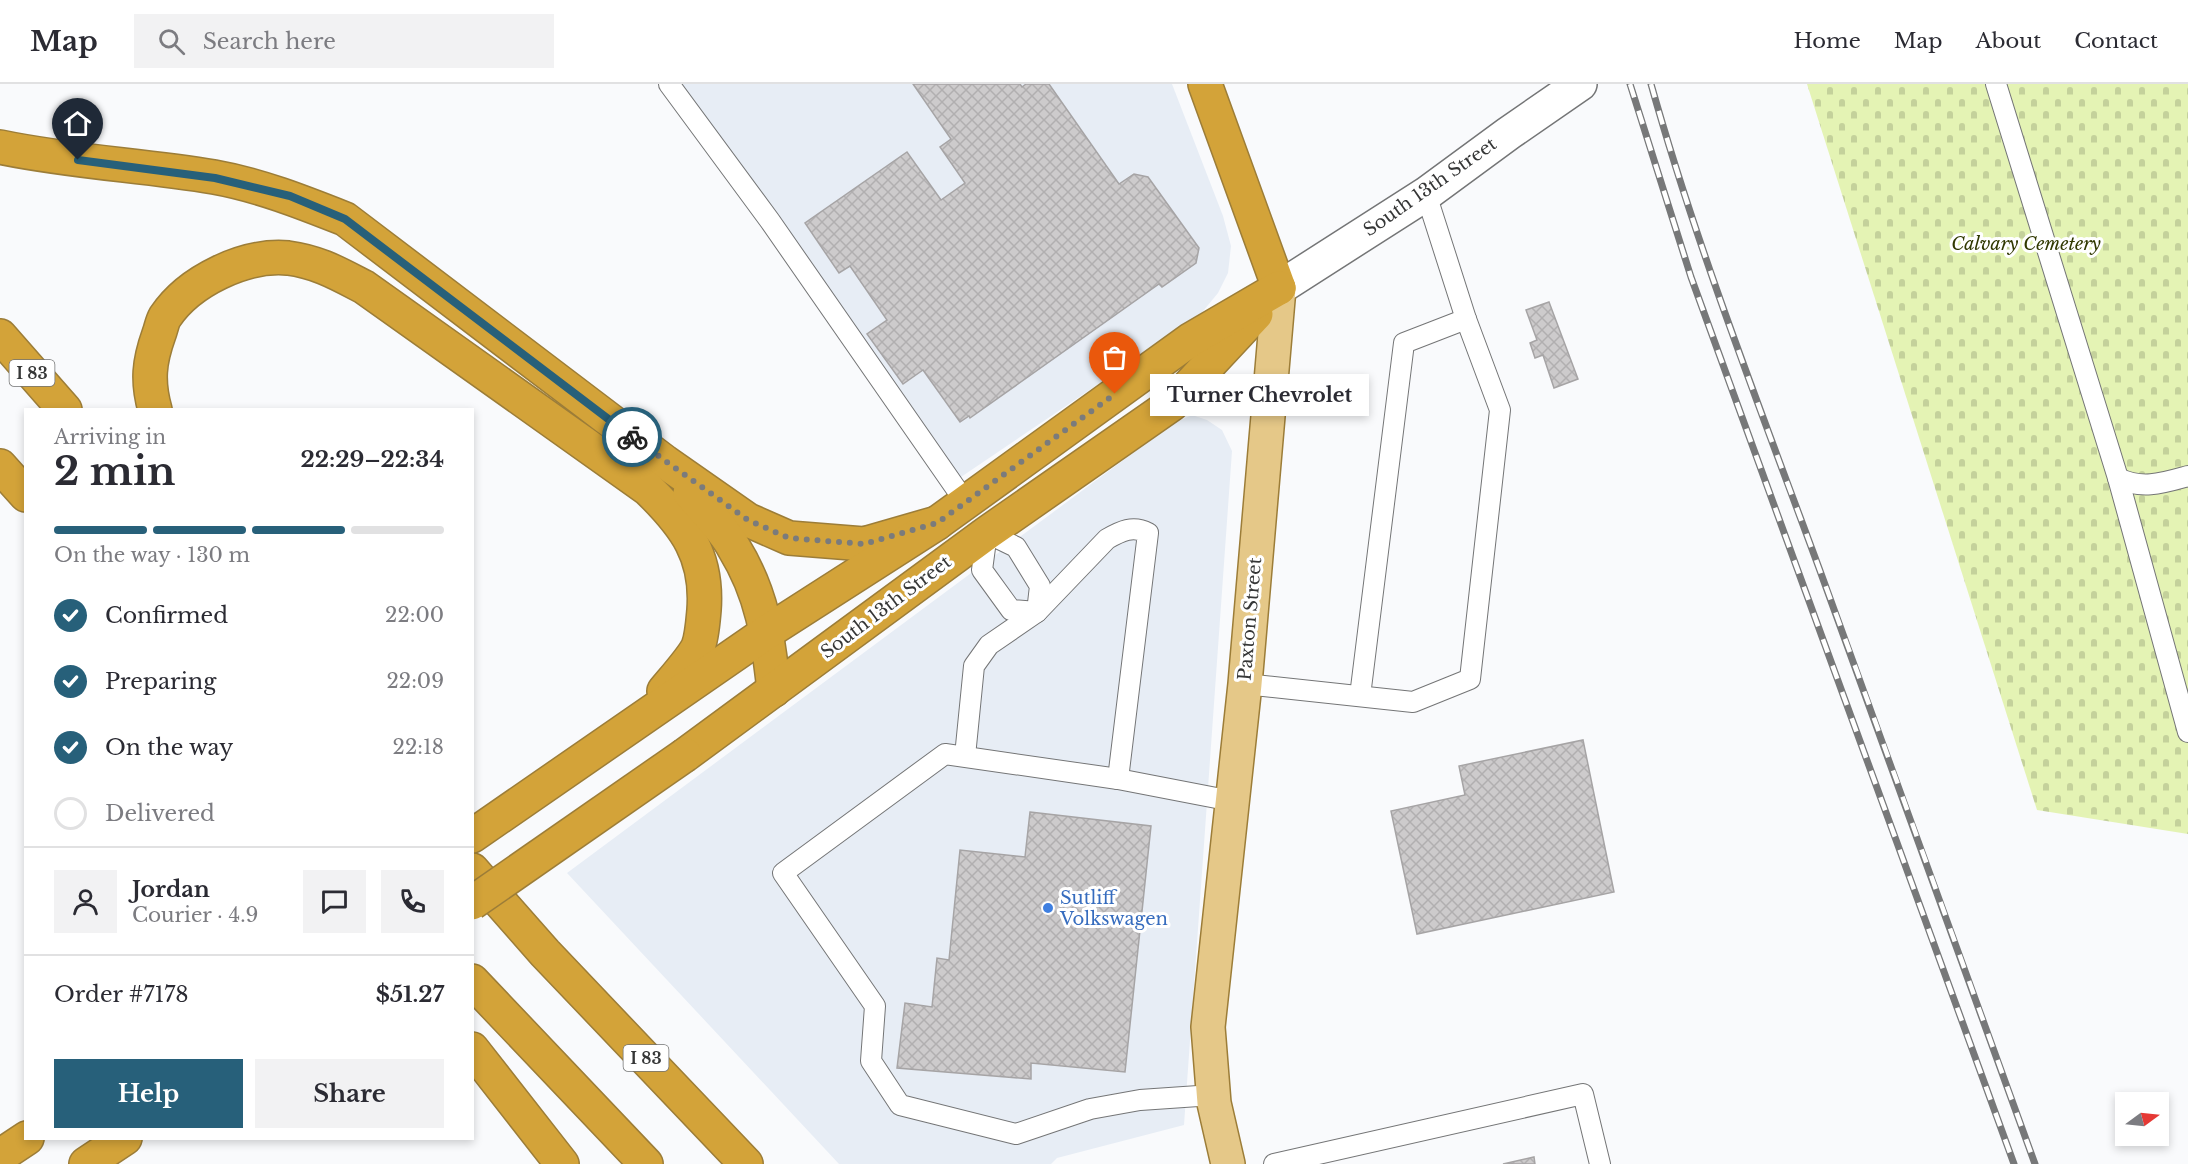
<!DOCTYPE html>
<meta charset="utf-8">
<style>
:root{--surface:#fff;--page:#f2f2f3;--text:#2b2b33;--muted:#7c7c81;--line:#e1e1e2;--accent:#27607a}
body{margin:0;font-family:"Libre Baskerville",serif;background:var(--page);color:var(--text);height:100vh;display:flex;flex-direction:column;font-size:22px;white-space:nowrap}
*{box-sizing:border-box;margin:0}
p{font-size:20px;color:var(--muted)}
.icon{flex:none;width:33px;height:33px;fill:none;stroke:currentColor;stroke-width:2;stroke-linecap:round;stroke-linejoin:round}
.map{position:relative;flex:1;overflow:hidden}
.details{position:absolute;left:24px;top:324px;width:450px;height:732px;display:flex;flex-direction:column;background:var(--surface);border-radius:0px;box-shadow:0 3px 9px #0003}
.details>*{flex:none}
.needle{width:39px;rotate:75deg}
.fabs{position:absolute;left:2115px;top:1008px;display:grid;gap:12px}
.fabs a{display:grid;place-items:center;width:54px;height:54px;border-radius:0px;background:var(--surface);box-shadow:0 3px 9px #0003;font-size:30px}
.pin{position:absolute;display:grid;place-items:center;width:51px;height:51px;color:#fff;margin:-62px -26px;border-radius:50% 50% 50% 0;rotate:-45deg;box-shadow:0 0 6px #0007}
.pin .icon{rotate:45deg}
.courier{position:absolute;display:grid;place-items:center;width:60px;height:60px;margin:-30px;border:4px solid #27607a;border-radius:50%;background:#fff;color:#222;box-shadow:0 2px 8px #0007}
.bubble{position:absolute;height:42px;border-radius:0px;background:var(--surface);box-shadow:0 3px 9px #0003;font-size:20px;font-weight:700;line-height:42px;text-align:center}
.summary em{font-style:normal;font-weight:700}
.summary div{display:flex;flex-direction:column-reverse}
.summary{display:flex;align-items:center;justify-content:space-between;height:102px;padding:0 30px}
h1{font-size:39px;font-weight:700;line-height:45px}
.bar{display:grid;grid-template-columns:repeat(4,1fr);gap:9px 6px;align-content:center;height:72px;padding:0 30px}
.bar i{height:8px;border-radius:4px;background:var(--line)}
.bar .on{background:var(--accent)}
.bar p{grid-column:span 4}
.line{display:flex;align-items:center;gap:15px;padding:0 30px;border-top:2px solid var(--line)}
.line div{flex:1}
.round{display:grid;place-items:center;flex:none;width:63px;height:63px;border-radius:0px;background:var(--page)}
ol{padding:0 30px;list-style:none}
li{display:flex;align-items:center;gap:18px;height:66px}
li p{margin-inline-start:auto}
li .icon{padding:6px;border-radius:50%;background:var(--accent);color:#fff;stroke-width:4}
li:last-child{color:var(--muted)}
li i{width:33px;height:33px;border:3px solid var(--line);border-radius:50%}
.action{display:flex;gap:12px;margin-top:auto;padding:12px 30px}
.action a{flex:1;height:69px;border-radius:0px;background:var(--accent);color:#fff;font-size:24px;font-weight:700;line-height:69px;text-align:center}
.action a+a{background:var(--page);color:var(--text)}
header{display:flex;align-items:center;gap:36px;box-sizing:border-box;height:84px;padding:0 30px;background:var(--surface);border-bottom:2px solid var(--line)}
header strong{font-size:28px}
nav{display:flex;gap:33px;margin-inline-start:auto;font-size:21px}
.search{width:420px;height:54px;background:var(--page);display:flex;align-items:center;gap:15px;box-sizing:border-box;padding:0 21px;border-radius:0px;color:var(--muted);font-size:22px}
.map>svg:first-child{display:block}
.built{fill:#e7edf5}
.cemetery{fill:url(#cemetery-stones)}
.building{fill:url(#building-cross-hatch);stroke:#a6a4a5;stroke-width:1.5}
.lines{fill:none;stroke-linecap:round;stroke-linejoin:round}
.lane-casing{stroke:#747576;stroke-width:22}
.secondary-casing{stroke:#747576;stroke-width:36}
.primary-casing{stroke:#9c7d38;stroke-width:36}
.highway-casing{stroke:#9c7d38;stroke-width:36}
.lane{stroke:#fff;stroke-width:20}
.secondary{stroke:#fff;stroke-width:33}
.primary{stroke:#e5c888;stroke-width:33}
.highway{stroke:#d3a339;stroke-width:33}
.rail-casing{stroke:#777879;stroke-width:7}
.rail{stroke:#fff;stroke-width:4.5;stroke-dasharray:14;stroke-linecap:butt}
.highway-bridge-casing{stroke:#9c7d38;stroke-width:36;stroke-linecap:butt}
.highway-bridge{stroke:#d3a339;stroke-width:33}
.done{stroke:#7a7b7c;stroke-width:6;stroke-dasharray:0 10.8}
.route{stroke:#27607a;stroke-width:8}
.shop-dot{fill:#3f7fe0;stroke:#fff;stroke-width:2}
.labels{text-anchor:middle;stroke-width:6;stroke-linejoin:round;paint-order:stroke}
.shield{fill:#fff;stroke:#727373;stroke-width:1.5}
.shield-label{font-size:16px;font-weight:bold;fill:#363737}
.street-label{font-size:18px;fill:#363737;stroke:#fff}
.park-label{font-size:18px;font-style:italic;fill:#303800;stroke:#fff}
.shop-label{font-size:18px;fill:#366cbe;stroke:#fff;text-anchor:start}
</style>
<header>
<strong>Map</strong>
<div class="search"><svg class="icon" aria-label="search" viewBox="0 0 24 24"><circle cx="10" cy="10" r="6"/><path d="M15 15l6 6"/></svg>Search here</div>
<nav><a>Home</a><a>Map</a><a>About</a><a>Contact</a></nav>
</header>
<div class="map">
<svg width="2188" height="1080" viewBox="0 0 2188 1080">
<defs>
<pattern id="cemetery-stones" width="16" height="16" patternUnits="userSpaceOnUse" patternTransform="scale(1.5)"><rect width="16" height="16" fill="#e4f3b4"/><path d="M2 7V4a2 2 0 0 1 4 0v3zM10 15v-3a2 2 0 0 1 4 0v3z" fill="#c4d19b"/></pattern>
<pattern id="building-cross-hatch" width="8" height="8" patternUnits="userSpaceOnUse" patternTransform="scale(1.5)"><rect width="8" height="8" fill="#cdcbcc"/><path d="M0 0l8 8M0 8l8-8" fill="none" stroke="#b1afb0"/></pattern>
</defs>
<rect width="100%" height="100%" fill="#f9fafc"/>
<!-- built -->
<g class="built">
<polygon points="679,0 1172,0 1223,132 1231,162 1228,189 1218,209 1199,232 958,395"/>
<polygon points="1192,331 1207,336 1222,346 1232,367 1184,1041 1057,1074 1051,1080 839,1080 567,789 1172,340"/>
</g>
<!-- cemetery -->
<polygon class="cemetery" points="1807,0 2188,0 2188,750 2037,726"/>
<!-- building -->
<g class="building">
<polygon points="913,0 1020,0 1022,3 1026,0 1049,0 1119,100 1134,90 1148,93 1199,164 1196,179 1162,203 1159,200 970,334 969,332 960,338 923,286 903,300 867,250 887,236 850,182 839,189 805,139 907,68 941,116 965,99 940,63 951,55"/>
<polygon points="1549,218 1578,295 1554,304 1543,271 1535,274 1530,259 1537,256 1526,226"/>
<polygon points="1583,656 1614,808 1417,850 1391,727 1465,711 1459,682"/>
<polygon points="1030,728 1151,742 1125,988 1031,979 1031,995 897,984 905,919 932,923 937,874 949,876 960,766 1025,773"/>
<polygon points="1534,1073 1535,1080 1503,1080"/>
</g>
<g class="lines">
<!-- lane casing -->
<g class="lane-casing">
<g id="lane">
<polyline points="669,0 770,137 966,419"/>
<polyline points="1996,0 2118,394 2188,648"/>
<path d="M2118,394C2142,406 2163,399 2188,392"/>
<polygon points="987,449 1016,463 1040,502 1037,528 1011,526 982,486"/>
<polyline points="1245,600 1413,618 1470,595 1500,326 1466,235 1426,110"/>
<polyline points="1360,612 1404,259 1466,235"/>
<path d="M965,672L974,582L989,561L1037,528L1107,455C1121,447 1133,441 1148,449L1118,695"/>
<polyline points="1213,1011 1140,1016 1090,1025 1016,1050 900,1021 871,977 875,922 783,789 945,670 1118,695 1232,717"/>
<polyline points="1274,1080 1583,1010 1600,1080"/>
</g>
</g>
<!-- secondary casing -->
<g class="secondary-casing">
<polyline id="secondary" points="1279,204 1426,110 1509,49 1580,0"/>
</g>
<!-- primary casing -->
<g class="primary-casing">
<polyline id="primary" points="1228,1080 1214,1019 1208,943 1245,600 1279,204"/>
</g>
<!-- highway casing -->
<g class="highway-casing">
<g id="highway">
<polyline points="1205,0 1279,204"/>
<path d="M0,63C71,78 143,81 214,93C259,101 302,118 345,135L665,378L748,436L789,454L864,460L937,439"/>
<polyline points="0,252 65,326"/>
<path d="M155,326C147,297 149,278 159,250C161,245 162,238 165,233C189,197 245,170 288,174C318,178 337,189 364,203L648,405C686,442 708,472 704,526C703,537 702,553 698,563C692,575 673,596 664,607"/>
<polyline points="0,382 26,411"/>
<path d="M690,409C705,427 723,444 734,464C763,511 768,553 774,606"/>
<polyline points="685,671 987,449 1172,320 1256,230"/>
<polyline points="472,752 767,548 937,439 1190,256 1279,204"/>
<polyline points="472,786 545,869 746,1080"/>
<polyline points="472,897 646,1080"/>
<polyline points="472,965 562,1080"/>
<polyline points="0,1072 27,1054"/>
<polyline points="86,1080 125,1054"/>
</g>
</g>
<!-- lane -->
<use href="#lane" class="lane"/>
<!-- secondary -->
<use href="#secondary" class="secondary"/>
<!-- primary -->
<use href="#primary" class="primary"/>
<!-- highway -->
<use href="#highway" class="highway"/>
<!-- rail casing -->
<g class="rail-casing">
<g id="rail">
<polyline points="1630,0 1691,193 2014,1080"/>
<path d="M1651,0C1697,164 1760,324 1819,484C1892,682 1963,881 2035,1080"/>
</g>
</g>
<!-- rail -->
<use href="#rail" class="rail"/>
<!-- highway-bridge casing -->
<g class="highway-bridge-casing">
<polyline id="highway-bridge" points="472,819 685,671"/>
</g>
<!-- highway-bridge -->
<use href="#highway-bridge" class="highway-bridge"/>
</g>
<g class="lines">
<!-- done -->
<polyline class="done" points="632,353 748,436 789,454 864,460 937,439 1115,310"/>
<!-- route -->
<polyline class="route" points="78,76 215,94 290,112 345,135 632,353"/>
</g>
<!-- markers -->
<circle class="shop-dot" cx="1048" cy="824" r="6"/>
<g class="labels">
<!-- shield labels -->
<g class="shield">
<rect x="9.5" y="276" width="45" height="26" rx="4.5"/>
<rect x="623.5" y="961" width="45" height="26" rx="4.5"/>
</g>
<g class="shield-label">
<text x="32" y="295">I 83</text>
<text x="646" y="980">I 83</text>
</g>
<!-- street labels -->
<g class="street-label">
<text transform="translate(1430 103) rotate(-35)" y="6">South 13th Street</text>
<text transform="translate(886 523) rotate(-37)" y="6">South 13th Street</text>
<text transform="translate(1250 535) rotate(-85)" y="6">Paxton Street</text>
</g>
<!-- park labels -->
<g class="park-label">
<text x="2026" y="166">Calvary Cemetery</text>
</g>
<!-- shop labels -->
<g class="shop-label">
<text x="1060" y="820">Sutliff<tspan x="1060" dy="21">Volkswagen</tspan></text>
</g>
</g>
</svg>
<div class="fabs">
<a><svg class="needle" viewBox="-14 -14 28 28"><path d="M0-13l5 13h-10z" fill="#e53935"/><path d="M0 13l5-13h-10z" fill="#7c7c81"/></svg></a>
</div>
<div class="pin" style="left:1115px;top:310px;background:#ea580c"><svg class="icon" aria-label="bag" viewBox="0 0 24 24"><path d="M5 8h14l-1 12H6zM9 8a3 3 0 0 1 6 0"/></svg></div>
<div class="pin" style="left:78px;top:76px;background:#1f2937"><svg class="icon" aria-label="home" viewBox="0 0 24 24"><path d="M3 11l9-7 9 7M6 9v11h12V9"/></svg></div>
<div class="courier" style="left:632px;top:353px"><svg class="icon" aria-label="bike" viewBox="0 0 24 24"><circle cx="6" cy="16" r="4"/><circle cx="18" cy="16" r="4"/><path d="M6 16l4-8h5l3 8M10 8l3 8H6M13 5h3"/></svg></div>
<div class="bubble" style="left:1150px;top:290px;width:219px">Turner Chevrolet</div>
<section class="details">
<div class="summary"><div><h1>2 min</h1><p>Arriving in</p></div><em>22:29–22:34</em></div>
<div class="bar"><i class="on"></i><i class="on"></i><i class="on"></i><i></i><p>On the way · 130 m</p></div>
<ol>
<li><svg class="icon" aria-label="check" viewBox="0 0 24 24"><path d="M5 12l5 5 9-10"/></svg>Confirmed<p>22:00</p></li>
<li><svg class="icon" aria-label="check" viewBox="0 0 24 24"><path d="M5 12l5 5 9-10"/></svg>Preparing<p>22:09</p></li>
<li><svg class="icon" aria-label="check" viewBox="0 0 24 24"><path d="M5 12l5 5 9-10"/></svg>On the way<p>22:18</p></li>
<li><i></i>Delivered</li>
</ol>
<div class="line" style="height:108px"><a class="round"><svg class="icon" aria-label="person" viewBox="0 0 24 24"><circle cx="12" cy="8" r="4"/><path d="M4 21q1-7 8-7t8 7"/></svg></a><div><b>Jordan</b><p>Courier · 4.9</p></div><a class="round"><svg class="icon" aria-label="chat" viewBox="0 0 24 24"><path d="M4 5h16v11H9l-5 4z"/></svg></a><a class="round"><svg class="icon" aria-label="phone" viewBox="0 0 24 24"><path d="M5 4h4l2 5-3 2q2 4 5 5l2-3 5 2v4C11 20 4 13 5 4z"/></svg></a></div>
<div class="line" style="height:78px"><div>Order #7178</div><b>$51.27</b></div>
<div class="action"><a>Help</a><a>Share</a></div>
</section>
</div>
